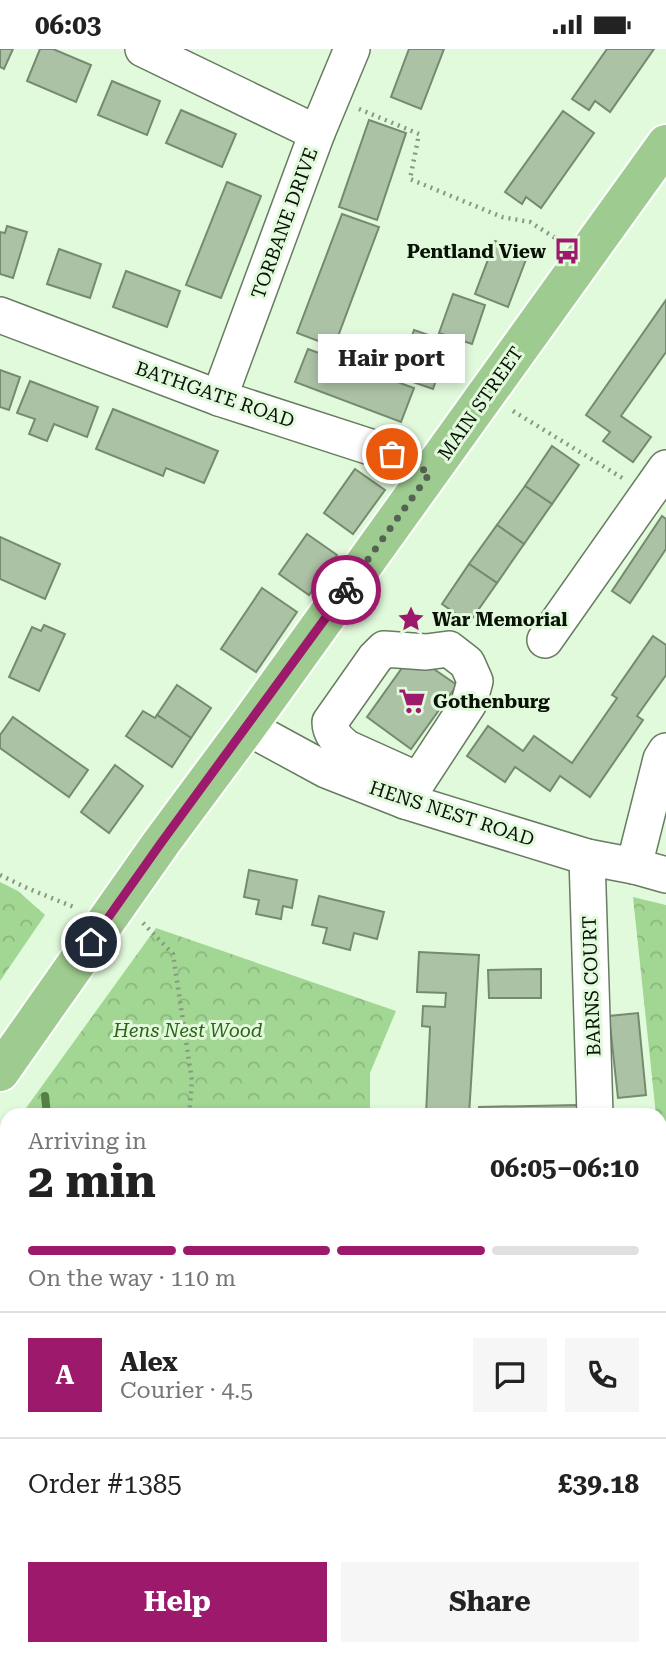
<!DOCTYPE html>
<meta charset="utf-8">
<style>
:root{--surface:#fff;--page:#f6f6f6;--text:#222;--muted:#767676;--line:#e0e0e0;--accent:#9d196b}
body{margin:0;font-family:"Roboto Serif",serif;background:var(--page);color:var(--text);height:100vh;display:flex;flex-direction:column;font-size:26px;white-space:nowrap}
*{box-sizing:border-box;margin:0}
p{font-size:23px;color:var(--muted)}
.icon{flex:none;width:38px;height:38px;fill:none;stroke:currentColor;stroke-width:2;stroke-linecap:round;stroke-linejoin:round}
.map{position:relative;flex:1;overflow:hidden}
.side{position:absolute;left:0px;top:1059px;width:667px;height:548px;display:flex;flex-direction:column;background:var(--surface);border-radius:21px 21px 0 0;box-shadow:0 4px 10px #0003}
.side>*{flex:none}
.pin{position:absolute;display:grid;place-items:center;width:60px;height:60px;color:#fff;margin:-30px;border:4px solid #fff;border-radius:50%;box-shadow:0 2px 7px #0007}
.courier{position:absolute;display:grid;place-items:center;width:70px;height:70px;margin:-35px;border:5px solid #9d196b;border-radius:50%;background:#fff;color:#222;box-shadow:0 2px 9px #0007}
.bubble{position:absolute;height:49px;border-radius:0px;background:var(--surface);box-shadow:0 4px 10px #0003;font-size:23px;font-weight:700;line-height:49px;text-align:center}
.head em{font-style:normal;font-weight:700}
.head div{display:flex;flex-direction:column-reverse}
.head{display:flex;align-items:center;justify-content:space-between;height:119px;padding:0 28px}
h1{font-size:46px;font-weight:700;line-height:52px}
.bar{display:grid;grid-template-columns:repeat(4,1fr);gap:10px 7px;align-content:center;height:84px;padding:0 28px}
.bar i{height:9px;border-radius:5px;background:var(--line)}
.bar .current{background:var(--accent)}
.bar p{grid-column:span 4}
.line{display:flex;align-items:center;gap:18px;padding:0 28px;border-top:2px solid var(--line)}
.line div{flex:1}
.round{display:grid;place-items:center;flex:none;width:74px;height:74px;border-radius:0px;background:var(--page)}
.button{display:flex;gap:14px;margin-top:auto;padding:14px 28px}
.button a{flex:1;height:80px;border-radius:0px;background:var(--accent);color:#fff;font-size:28px;font-weight:700;line-height:80px;text-align:center}
.button a+a{background:var(--page);color:var(--text)}
.status{display:flex;justify-content:space-between;align-items:center;height:49px;padding:0 35px;background:var(--surface);direction:ltr}
.status svg{height:19px;fill:currentColor}
.map>svg:first-child{display:block}
.forest{fill:url(#forest-crowns)}
.lines{fill:none;stroke-linecap:round;stroke-linejoin:round}
.stream{stroke:#557f48;stroke-width:8}
.building{fill:#acc2a5;stroke:#758b6f;stroke-width:2}
.minor-casing{stroke:#677c61;stroke-width:38}
.major-casing{stroke:#fff;stroke-width:42}
.path{stroke:#889983;stroke-width:4.5;stroke-dasharray:2 5;stroke-linecap:butt}
.minor{stroke:#fff;stroke-width:35}
.major{stroke:#9ecb8f;stroke-width:38}
.done{stroke:#566352;stroke-width:7;stroke-dasharray:0 12.6}
.route{stroke:#9d196b;stroke-width:9}
.labels{text-anchor:middle;stroke-width:6;stroke-linejoin:round;paint-order:stroke}
.street-label{font-size:19px;fill:#0a1208;stroke:#e2fadc}
.poi-label{font-size:19px;font-weight:bold;fill:#0a1208;stroke:#e2fadc;text-anchor:start}
.park-label{font-size:19px;font-style:italic;fill:#2d6319;stroke:#e2fadc}
</style>
<div class="status"><b>06:03</b><svg viewBox="0 0 49 12"><path d="M0 12V9h3v3zM5 12V6h3v6zM10 12V3h3v9zM15 12V0h3v12zM26 1h20v11H26zM47 4h2v5h-2z"/></svg></div>
<div class="map">
<svg width="666" height="1605" viewBox="0 0 666 1605">
<defs>
<pattern id="forest-crowns" width="20" height="18" patternUnits="userSpaceOnUse" patternTransform="scale(1.75)"><rect width="20" height="18" fill="#a2d693"/><path d="M2 6a3 3 0 1 1 6 0M12 15a3 3 0 1 1 6 0" fill="none" stroke="#8ab77d"/></pattern>
</defs>
<rect width="100%" height="100%" fill="#e2fadc"/>
<!-- forest -->
<g class="forest">
<polygon points="0,833 18,842 45,866 0,932"/>
<polygon points="633,848 666,856 666,1605 0,1605 0,1095 7,1086 7,1600 660,1600 660,1066 656,1066"/>
<polygon points="156,879 396,962 370,1024 370,1066 21,1066"/>
</g>
<g class="lines">
<!-- stream -->
<g class="stream">
<polyline points="45,1047 47,1066"/>
<polyline points="0,1382 7,1358"/>
<polyline points="0,1462 7,1471"/>
<polyline points="214,1605 220,1600"/>
</g>
</g>
<!-- building -->
<g class="building">
<polygon points="0,0 13,0 4,20 0,18"/>
<polygon points="40,0 53,0 91,16 76,53 27,32"/>
<polygon points="409,0 444,0 421,60 391,48"/>
<polygon points="607,0 654,0 610,63 595,52 589,61 572,50"/>
<polygon points="112,32 160,52 147,86 98,66"/>
<polygon points="181,61 236,85 222,118 166,94"/>
<polygon points="563,62 594,84 541,159 526,148 522,155 505,143"/>
<polygon points="369,71 406,84 377,171 339,158"/>
<polygon points="227,133 261,147 221,249 186,236"/>
<polygon points="342,165 379,178 334,298 297,284"/>
<polygon points="7,177 27,183 13,229 0,225 0,183 5,184"/>
<polygon points="495,192 528,205 508,258 475,245"/>
<polygon points="59,200 101,215 90,249 47,235"/>
<polygon points="126,222 180,242 167,278 113,258"/>
<polygon points="453,245 485,256 472,295 439,284"/>
<polygon points="666,251 666,303 621,367 651,388 633,413 603,392 610,383 586,366"/>
<polygon points="414,281 449,293 433,340 398,328"/>
<polygon points="308,300 414,339 401,373 295,333"/>
<polygon points="0,321 20,328 9,361 0,358"/>
<polygon points="30,332 98,358 87,388 54,375 47,392 29,385 35,370 17,364"/>
<polygon points="113,360 218,402 204,434 166,419 163,427 96,400"/>
<polygon points="552,397 579,416 552,455 525,437"/>
<polygon points="355,420 385,441 353,485 324,464"/>
<polygon points="525,437 552,455 524,495 497,476"/>
<polygon points="662,467 666,470 666,500 630,554 612,542"/>
<polygon points="497,476 524,495 497,534 469,515"/>
<polygon points="307,485 337,506 309,546 279,525"/>
<polygon points="0,488 60,515 45,550 0,530"/>
<polygon points="469,515 497,534 469,574 442,555"/>
<polygon points="262,539 297,563 256,623 221,600"/>
<polygon points="44,576 65,585 39,642 9,628 32,578 41,582"/>
<polygon points="653,587 666,596 666,626 637,667 643,671 590,748 560,727 550,742 515,718 505,733 467,707 488,677 523,702 534,687 572,714 617,649 612,646"/>
<polygon points="412,605 457,636 411,700 367,668"/>
<polygon points="177,636 211,659 191,689 157,666"/>
<polygon points="143,662 155,669 157,666 191,689 172,718 126,687"/>
<polygon points="13,668 88,721 69,748 0,699 0,686"/>
<polygon points="115,716 143,737 109,784 81,763"/>
<polygon points="249,821 297,831 292,859 283,857 281,870 256,865 259,851 244,848"/>
<polygon points="319,847 384,863 377,890 354,884 350,901 323,894 327,879 312,876"/>
<polygon points="419,903 479,906 469,1066 426,1066 430,978 422,977 423,957 445,958 446,944 417,943"/>
<polygon points="541,920 541,949 489,949 488,921"/>
<polygon points="638,964 646,1046 618,1049 609,967"/>
<polygon points="577,1056 577,1066 479,1066 479,1058"/>
</g>
<g class="lines">
<!-- minor casing -->
<g class="minor-casing">
<g id="minor">
<polyline points="143,0 317,84"/>
<polyline points="0,266 219,349 392,405 430,424"/>
<polyline points="219,349 317,84 352,0"/>
<polyline points="545,591 666,419"/>
<polyline points="247,678 326,721 405,752 587,808 634,817 666,826"/>
<path d="M405,752L469,654L475,632L467,614L449,600L426,603L384,600L375,609L330,673C330,685 338,692 347,699L418,731"/>
<polyline points="587,808 595,1066"/>
<polyline points="634,817 661,710 666,702"/>
</g>
</g>
<!-- major casing -->
<g class="major-casing">
<polyline id="major" points="0,1023 161,794 247,678 666,95"/>
</g>
<!-- path -->
<g class="path">
<polyline points="359,60 419,85 410,130 502,168 530,173 560,192"/>
<polyline points="513,362 624,430"/>
<polyline points="0,826 27,839 76,859"/>
<polyline points="143,874 173,905 192,1032 189,1066"/>
<polyline points="660,1542 666,1542"/>
<polyline points="247,1605 249,1600"/>
</g>
<!-- minor -->
<use href="#minor" class="minor"/>
<!-- major -->
<use href="#major" class="major"/>
</g>
<g class="lines">
<!-- done -->
<polyline class="done" points="346,541 430,424 392,405"/>
<!-- route -->
<polyline class="route" points="91,893 161,794 346,541"/>
</g>
<!-- icons -->
<defs>
<g id="bus-bare" transform="scale(2.1)"><path d="M-5-6H5V4H4V6H2V4H-2V6H-4V4H-5ZM-3.5-4V0h7V-4ZM-3.5 1.2v1.5H-2V1.2ZM2 1.2v1.5H3.5V1.2Z" fill="#9d196b" stroke="#e2fadc" stroke-width="2.5" paint-order="stroke"/></g>
<g id="sight-bare" transform="scale(2.1)"><path d="M0-6L1.8-2.2L6-1.7L2.9 1.2L3.7 5.4L0 3.3L-3.7 5.4L-2.9 1.2L-6-1.7L-1.8-2.2Z" fill="#9d196b" stroke="#e2fadc" stroke-width="2.5" paint-order="stroke"/></g>
<g id="supermarket-bare" transform="scale(2.1)"><path d="M-6-5.5h2.5l.6 2H6L4.5 2H-2.5L-4.4-4H-6ZM-1.5 3.2a1.3 1.3 0 1 0 .1 0ZM3 3.2a1.3 1.3 0 1 0 .1 0Z" fill="#9d196b" stroke="#e2fadc" stroke-width="2.5" paint-order="stroke"/></g>
</defs>
<g fill-rule="evenodd">
<use href="#bus-bare" x="567" y="202"/>
<use href="#sight-bare" x="411" y="570"/>
<use href="#supermarket-bare" x="412" y="652"/>
</g>
<g class="labels">
<!-- street labels -->
<g class="street-label">
<text transform="translate(284 174) rotate(-70)" y="7">TORBANE DRIVE</text>
<text transform="translate(215 345) rotate(19)" y="7">BATHGATE ROAD</text>
<text transform="translate(480 354) rotate(-55)" y="7">MAIN STREET</text>
<text transform="translate(452 764) rotate(18)" y="7">HENS NEST ROAD</text>
<text transform="translate(591 937) rotate(-92)" y="7">BARNS COURT</text>
</g>
<!-- poi labels -->
<g class="poi-label">
<text x="546" y="209" text-anchor="end">Pentland View</text>
<text x="432" y="577">War Memorial</text>
<text x="433" y="659">Gothenburg</text>
</g>
<!-- park labels -->
<g class="park-label">
<text x="188" y="988">Hens Nest Wood</text>
</g>
</g>
</svg>
<div class="pin" style="left:392px;top:405px;background:#ea580c"><svg class="icon" aria-label="bag" viewBox="0 0 24 24"><path d="M5 8h14l-1 12H6zM9 8a3 3 0 0 1 6 0"/></svg></div>
<div class="pin" style="left:91px;top:893px;background:#1f2937"><svg class="icon" aria-label="home" viewBox="0 0 24 24"><path d="M3 11l9-7 9 7M6 9v11h12V9"/></svg></div>
<div class="courier" style="left:346px;top:541px"><svg class="icon" aria-label="bike" viewBox="0 0 24 24"><circle cx="6" cy="16" r="4"/><circle cx="18" cy="16" r="4"/><path d="M6 16l4-8h5l3 8M10 8l3 8H6M13 5h3"/></svg></div>
<div class="bubble" style="left:318px;top:285px;width:147px">Hair port</div>
<section class="side">
<div class="head"><div><h1>2 min</h1><p>Arriving in</p></div><em>06:05–06:10</em></div>
<div class="bar"><i class="current"></i><i class="current"></i><i class="current"></i><i></i><p>On the way · 110 m</p></div>
<div class="line" style="height:126px"><b class="round" style="background:var(--accent);color:#fff">A</b><div><b>Alex</b><p>Courier · 4.5</p></div><a class="round"><svg class="icon" aria-label="chat" viewBox="0 0 24 24"><path d="M4 5h16v11H9l-5 4z"/></svg></a><a class="round"><svg class="icon" aria-label="phone" viewBox="0 0 24 24"><path d="M5 4h4l2 5-3 2q2 4 5 5l2-3 5 2v4C11 20 4 13 5 4z"/></svg></a></div>
<div class="line" style="height:91px"><div>Order #1385</div><b>£39.18</b></div>
<div class="button"><a>Help</a><a>Share</a></div>
</section>
</div>
